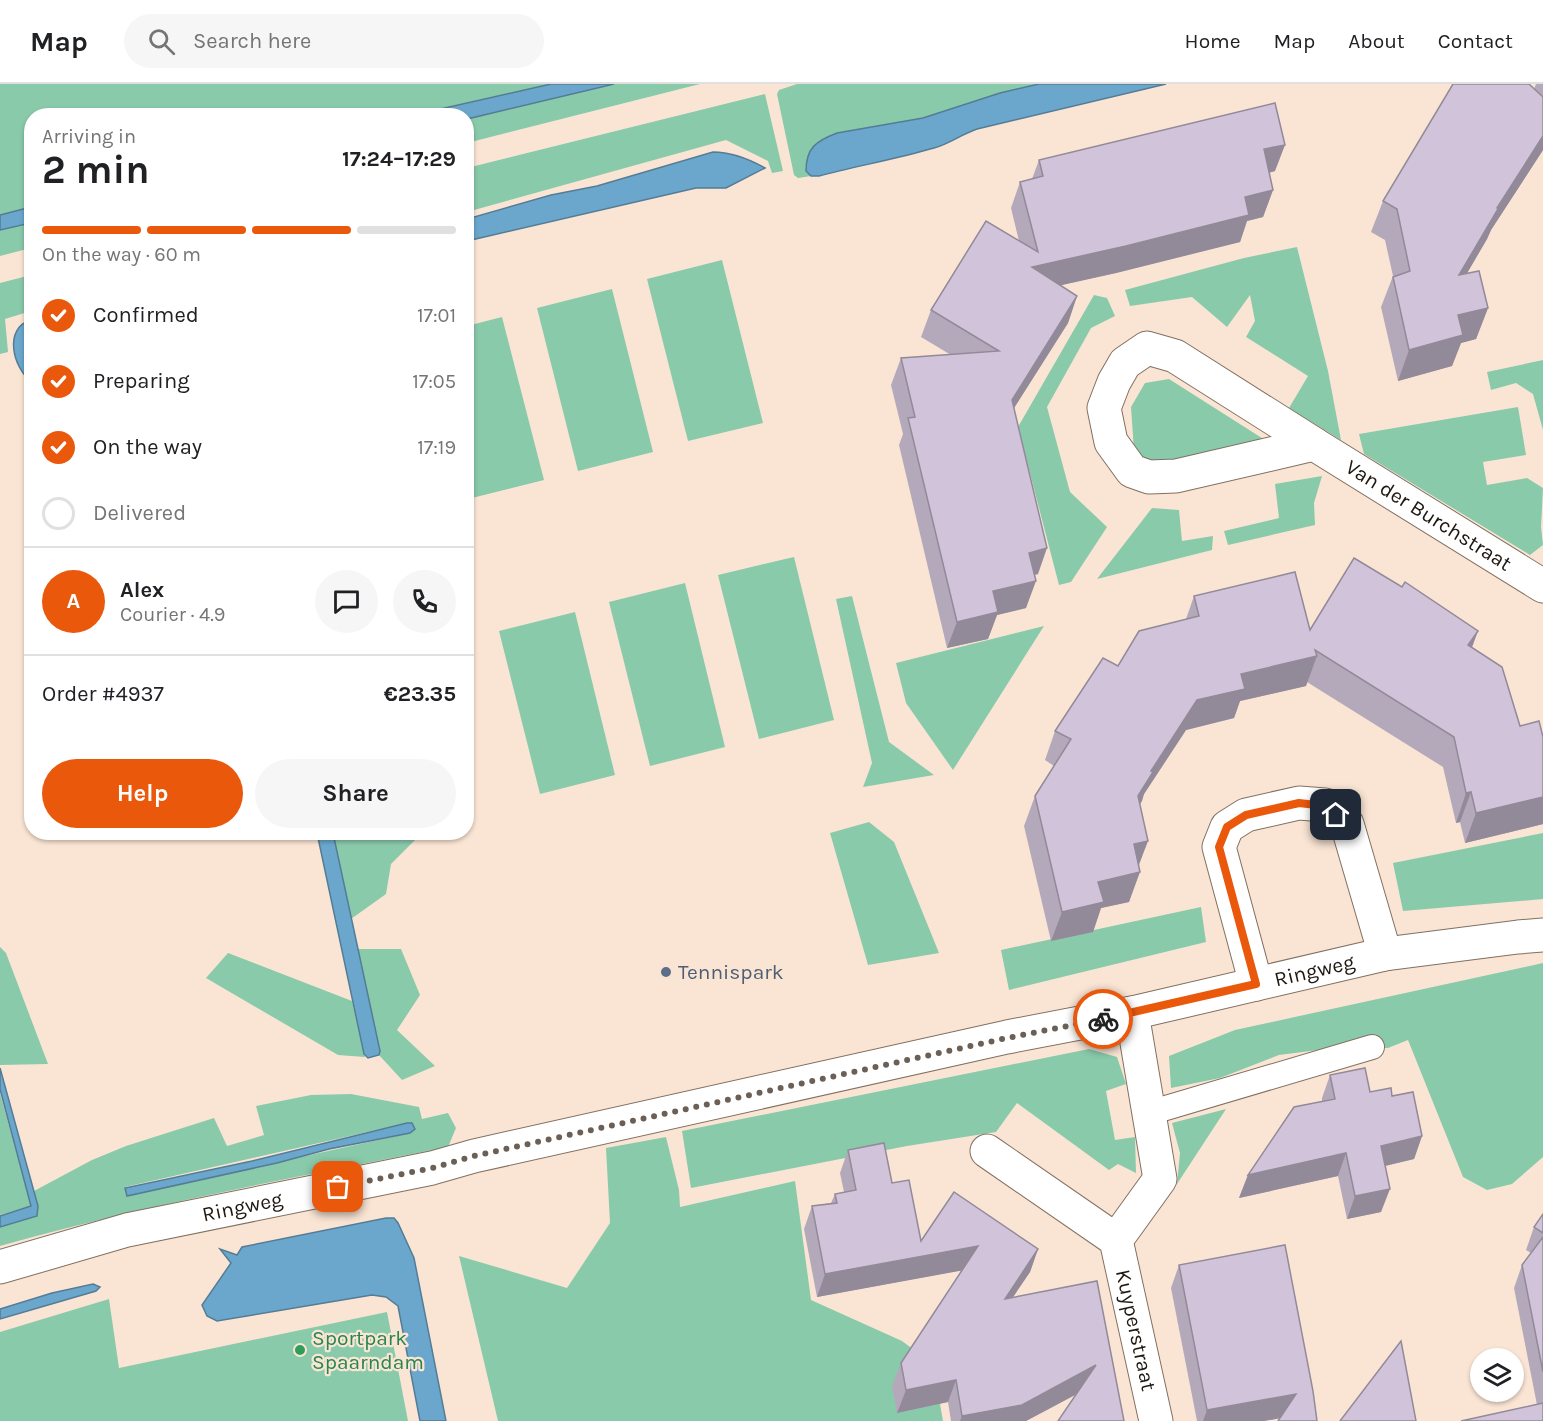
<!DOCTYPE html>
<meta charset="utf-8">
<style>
:root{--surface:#fff;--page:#f6f6f6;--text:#202124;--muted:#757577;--line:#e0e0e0;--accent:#ea580c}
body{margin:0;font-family:Karla,sans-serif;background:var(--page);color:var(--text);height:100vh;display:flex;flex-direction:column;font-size:22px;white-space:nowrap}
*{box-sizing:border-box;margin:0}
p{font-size:20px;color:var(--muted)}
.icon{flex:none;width:33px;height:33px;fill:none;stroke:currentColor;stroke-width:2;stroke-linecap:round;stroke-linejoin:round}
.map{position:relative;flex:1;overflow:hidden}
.sheet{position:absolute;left:24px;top:24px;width:450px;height:732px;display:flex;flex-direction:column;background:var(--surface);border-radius:24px;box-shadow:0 2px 4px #0004}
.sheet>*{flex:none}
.buttons{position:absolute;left:1470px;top:1264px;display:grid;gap:12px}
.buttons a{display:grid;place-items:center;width:54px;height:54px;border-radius:50%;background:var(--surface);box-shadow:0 2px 4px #0004;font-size:30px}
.pin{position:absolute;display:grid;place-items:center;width:51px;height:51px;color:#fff;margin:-26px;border-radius:12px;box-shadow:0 3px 9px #0006}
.courier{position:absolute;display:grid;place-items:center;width:60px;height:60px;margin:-30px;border:4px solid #ea580c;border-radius:50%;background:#fff;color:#222;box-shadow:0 2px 8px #0007}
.head em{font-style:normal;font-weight:700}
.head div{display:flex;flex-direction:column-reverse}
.head{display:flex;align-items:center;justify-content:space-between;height:102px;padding:0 18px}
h1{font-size:39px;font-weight:700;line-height:45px}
.bar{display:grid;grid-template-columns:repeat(4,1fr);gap:9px 6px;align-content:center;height:72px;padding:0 18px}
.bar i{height:8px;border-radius:4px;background:var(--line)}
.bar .active{background:var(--accent)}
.bar p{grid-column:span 4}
.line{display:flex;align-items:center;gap:15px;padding:0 18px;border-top:2px solid var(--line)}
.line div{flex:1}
.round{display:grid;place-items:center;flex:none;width:63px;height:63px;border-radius:32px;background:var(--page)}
ol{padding:0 18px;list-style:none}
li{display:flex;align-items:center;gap:18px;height:66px}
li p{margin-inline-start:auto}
li .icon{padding:6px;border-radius:50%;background:var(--accent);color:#fff;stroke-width:4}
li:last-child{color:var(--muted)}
li i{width:33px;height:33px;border:3px solid var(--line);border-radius:50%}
.cta{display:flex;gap:12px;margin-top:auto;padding:12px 18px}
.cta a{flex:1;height:69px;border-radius:36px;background:var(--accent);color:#fff;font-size:24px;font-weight:700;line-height:69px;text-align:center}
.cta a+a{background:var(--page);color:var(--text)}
header{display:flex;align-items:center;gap:36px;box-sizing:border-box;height:84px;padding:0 30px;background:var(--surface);border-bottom:2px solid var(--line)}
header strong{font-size:28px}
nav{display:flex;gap:33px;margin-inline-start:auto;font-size:21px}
.search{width:420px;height:54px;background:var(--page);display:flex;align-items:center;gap:15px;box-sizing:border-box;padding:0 21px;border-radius:33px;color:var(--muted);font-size:22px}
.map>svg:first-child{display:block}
.green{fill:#89caab;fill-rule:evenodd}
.water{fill:#6ba7cd;stroke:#547c95;stroke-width:1.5}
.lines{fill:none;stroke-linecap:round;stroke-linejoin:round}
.service-casing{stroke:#827061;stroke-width:26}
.minor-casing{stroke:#827061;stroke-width:35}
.tertiary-casing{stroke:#827061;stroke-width:35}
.service{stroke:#fff;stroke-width:24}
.minor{stroke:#fff;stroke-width:33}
.tertiary{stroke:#fff;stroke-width:33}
.wall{fill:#b4a9bb}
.shaded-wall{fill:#928999}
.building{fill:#d1c4da;stroke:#928999;stroke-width:1.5}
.done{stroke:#6c6056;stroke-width:6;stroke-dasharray:0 10.8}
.route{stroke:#ea580c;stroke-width:8}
.service-dot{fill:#5c6f8a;stroke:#fae5d4;stroke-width:2}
.leisure-dot{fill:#2e9e5b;stroke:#fae5d4;stroke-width:2}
.labels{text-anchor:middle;stroke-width:4.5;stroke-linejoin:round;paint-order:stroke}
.street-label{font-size:21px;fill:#1f1812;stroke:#fae5d4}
.service-label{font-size:21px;fill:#4e5e75;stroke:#fae5d4;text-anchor:start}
.leisure-label{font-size:21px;fill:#27864d;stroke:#fae5d4;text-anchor:start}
</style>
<header>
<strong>Map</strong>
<div class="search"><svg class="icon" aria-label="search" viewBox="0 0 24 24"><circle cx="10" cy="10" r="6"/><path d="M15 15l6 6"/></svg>Search here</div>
<nav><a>Home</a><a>Map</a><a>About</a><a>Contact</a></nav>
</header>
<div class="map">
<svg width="1543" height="1337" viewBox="0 0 1543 1337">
<rect width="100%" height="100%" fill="#fae5d4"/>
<!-- green -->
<g class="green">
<polygon points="0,0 551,0 413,31 32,32 31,123 0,131"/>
<polygon points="614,0 700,0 467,59 466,35"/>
<polygon points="797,0 1039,0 1000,9 923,34 837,49 824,54 806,87 811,92 798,94 794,91 777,10 779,6"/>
<polygon points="765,10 783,87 772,89 768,77 726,56 467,128 467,84"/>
<polygon points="31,139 31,164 0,172 0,146"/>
<polygon points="1297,163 1328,287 1341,356 1289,324 1308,292 1246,253 1255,237 1250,211 1227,243 1192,213 1130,222 1125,206 1244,174"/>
<polygon points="722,176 763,339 688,357 647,195"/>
<polygon points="31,191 31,227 5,235 8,268 0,270 0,199"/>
<polygon points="612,205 653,368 578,387 537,224"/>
<polygon points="1094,211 1107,214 1115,232 1091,244 1047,323 1070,408 1107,443 1071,498 1059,501 1018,343"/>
<polygon points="502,233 544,396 468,415 466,407 467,242"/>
<polygon points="1543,276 1543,346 1533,310 1516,299 1491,306 1487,288"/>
<polygon points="1169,295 1265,356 1157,383 1134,367 1131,323 1145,299"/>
<polygon points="1518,323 1526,371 1483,378 1487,401 1527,394 1543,404 1541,443 1543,461 1530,471 1364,370 1359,350"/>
<polygon points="1322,392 1314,419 1315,441 1228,461 1224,447 1279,434 1275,400"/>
<polygon points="1152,424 1179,426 1182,457 1213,452 1212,466 1097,495"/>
<polygon points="794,473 834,636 759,655 718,491"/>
<polygon points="685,499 725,663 650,682 609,518"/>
<polygon points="852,512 889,658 934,691 863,703 872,679 836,515"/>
<polygon points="575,528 615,691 540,710 499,547"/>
<polygon points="1044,542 953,686 906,619 896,579"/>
<polygon points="869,738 894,758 939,869 868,881 830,749"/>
<polygon points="333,749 389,749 418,753 391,780 386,810 351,835"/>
<polygon points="1543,749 1543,815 1403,827 1393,779"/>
<polygon points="1201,823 1206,858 1009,906 1001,866"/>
<polygon points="0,863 6,869 48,980 0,981"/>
<polygon points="358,865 401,865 420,911 397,946 435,982 402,996 379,971"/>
<polygon points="228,869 352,917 365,973 338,971 206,894"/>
<polygon points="1543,879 1543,1073 1512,1100 1487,1106 1463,1093 1408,956 1388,964 1342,963 1279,971 1220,994 1171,1004 1169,972 1235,946"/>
<polygon points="1089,965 1117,973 1126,1000 1106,1007 1115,1056 1135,1053 1136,1089 1118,1080 1109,1086 1017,1019 996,1048 907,1062 691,1104 682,1047"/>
<polygon points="0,1009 31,1122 0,1131"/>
<path d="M351,1010L419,1023L422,1035L448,1029L456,1044L448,1063C298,1093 147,1120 0,1162V1142L37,1132L38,1122L34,1107L92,1076L126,1062L214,1034L227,1062L264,1051L256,1022L311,1011ZM407,1039L412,1040L410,1049L127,1111L125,1103Z"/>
<polygon points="1226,1025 1177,1100 1180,1069 1172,1039"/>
<polygon points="666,1053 679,1106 680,1123 795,1097 811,1216 902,1257 933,1280 943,1337 498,1337 459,1172 567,1204 610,1139 606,1064"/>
<polygon points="109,1215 119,1284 387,1228 408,1337 0,1337 0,1248"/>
</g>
<!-- water -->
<g class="water">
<polygon points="551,0 614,0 467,35 466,32 414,31"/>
<path d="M1039,0H1166L977,45C962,50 949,60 934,64C896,75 857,82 819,92H811L806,87C806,64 816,57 837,49L923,34L1000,9Z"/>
<path d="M713,68C731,68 749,75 765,84L726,104H696L467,157V135L551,111L597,102Z"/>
<polygon points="31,123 31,139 0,146 0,131"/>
<path d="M31,236H32L31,297C13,284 3,244 31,236Z"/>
<polygon points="317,749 333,749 380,967 379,971 368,974 364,970"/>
<polygon points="0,984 38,1122 37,1132 0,1143 0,1132 31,1122 0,1005"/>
<polygon points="407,1039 412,1039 415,1045 410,1049 329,1065 277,1079 127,1112 125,1104 252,1077"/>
<polygon points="386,1134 394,1134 398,1139 414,1174 446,1337 420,1337 398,1222 386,1213 372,1211 217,1237 207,1232 202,1221 231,1179 220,1165 237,1171 242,1163"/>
<polygon points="93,1200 100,1203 96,1207 0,1235 0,1225 52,1209"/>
</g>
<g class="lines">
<!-- service casing -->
<g class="service-casing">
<polyline id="service" points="1149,1029 1372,963"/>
</g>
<!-- minor casing -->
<g class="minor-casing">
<g id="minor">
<polygon points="1147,264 1175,272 1314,360 1176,392 1149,393 1132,387 1111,358 1104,324 1114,298 1125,279"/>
<path id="s1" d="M1314,360L1543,502"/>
<polyline points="1256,900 1219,763 1227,743 1246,731 1299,719 1325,721 1347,740 1385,870"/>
<path id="s2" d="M987,1067L1116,1156L1156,1337"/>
<polyline points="1116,1156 1160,1095 1132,929"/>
</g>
</g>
<!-- tertiary casing -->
<g class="tertiary-casing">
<g id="tertiary">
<path id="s3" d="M0,1183L127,1146L432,1084L474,1072L1007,953L1132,929L1385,870L1518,853L1543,851"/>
</g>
</g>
<!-- service -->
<use href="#service" class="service"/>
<!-- minor -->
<use href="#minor" class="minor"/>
<!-- tertiary -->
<use href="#tertiary" class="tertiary"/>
</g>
<!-- wall -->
<g class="wall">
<polygon points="1536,0 1543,0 1543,66 1491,146 1487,155 1467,189 1488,224 1476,255 1461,259 1452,282 1398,297 1381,223 1393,192 1385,156 1371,148 1383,117 1534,5"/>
<polygon points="1039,76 1275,87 1269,89 1273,106 1263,133 1247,137 1240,158 1116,189 1060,201 1077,212 1068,239 1014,324 1038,490 1034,491 1026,524 997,531 988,555 947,564 899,361 903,350 891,301 901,274 951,271 921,253 931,226 1019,157 1011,124 1020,98 1032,95"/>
<polygon points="1194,512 1310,546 1472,563 1520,642 1543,653 1543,740 1465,759 1460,738 1456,739 1443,683 1307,598 1306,602 1240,617 1234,634 1186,646 1144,710 1140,720 1139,782 1129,818 1101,824 1093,848 1051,857 1024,742 1035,712 1054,682 1045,676 1055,647 1118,582 1186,535"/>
<polygon points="1330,991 1370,1008 1392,1012 1422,1052 1414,1075 1385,1082 1381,1128 1347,1135 1338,1092 1239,1114 1248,1091 1322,1017 1322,1014"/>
<polygon points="848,1066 892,1099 921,1157 1038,1165 1030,1188 1013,1213 1077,1310 1026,1337 951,1337 948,1318 897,1329 892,1302 901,1279 962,1186 817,1213 804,1145 812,1122 831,1119 835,1110 844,1108 840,1089"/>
<polygon points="1543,1130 1543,1337 1537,1321 1514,1204 1522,1181 1531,1169 1526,1166 1534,1143"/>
<polygon points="1179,1181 1280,1334 1264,1337 1197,1337 1171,1204"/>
</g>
<!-- shaded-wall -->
<g class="shaded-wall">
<polygon points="1543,52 1543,66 1491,146 1487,155 1448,222 1459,191 1497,124"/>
<polygon points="1285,61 1275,87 1254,92 1264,65"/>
<polygon points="1273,106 1263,133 1247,137 1240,158 1116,189 1022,210 1032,183 1245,113"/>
<polygon points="1077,212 1068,239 1002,343 1012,316"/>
<polygon points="1488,224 1476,255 1461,259 1452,282 1398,297 1409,266 1458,231"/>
<polygon points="1047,464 1038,490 1019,495 1029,469"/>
<polygon points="1036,497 1026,524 997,531 988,555 947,564 957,538 993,507"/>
<polygon points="1478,547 1467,577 1468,561"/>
<polygon points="1317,572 1306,602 1240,617 1234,634 1186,646 1144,710 1142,717 1127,742 1138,712 1151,687 1197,616 1241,590"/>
<polygon points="1471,708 1460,738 1456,739 1466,709"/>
<polygon points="1543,713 1543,740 1465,759 1476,729"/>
<polygon points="1148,757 1137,786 1134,760"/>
<polygon points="1140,788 1129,818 1101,824 1093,848 1051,857 1062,828 1098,798"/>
<polygon points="1422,1052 1414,1075 1372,1085 1381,1062"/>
<polygon points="1346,1069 1338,1092 1239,1114 1248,1091"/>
<polygon points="1390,1105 1381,1128 1347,1135 1355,1112"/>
<polygon points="978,1162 970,1185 817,1213 825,1190"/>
<polygon points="1038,1165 1030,1188 996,1238 1005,1215"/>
<polygon points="1096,1281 1088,1304 1026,1337 960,1337 962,1332"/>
<polygon points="956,1296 948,1318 897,1329 906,1306"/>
<polygon points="1296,1310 1287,1333 1264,1337 1203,1337 1207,1326"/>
</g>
<!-- building -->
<g class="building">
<polygon points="1453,0 1529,0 1543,13 1543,52 1497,124 1498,125 1459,191 1479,187 1488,224 1458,231 1463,251 1409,266 1393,193 1410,187 1397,125 1383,117"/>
<polygon points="1275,19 1285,61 1264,65 1273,106 1245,113 1249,131 1126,162 1032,183 1077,212 1012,316 1047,464 1029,469 1036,497 993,507 998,528 957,538 908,334 915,333 901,274 999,267 931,226 986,137 1038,168 1020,98 1043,92 1039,76"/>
<polygon points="1354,474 1402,503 1405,498 1478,547 1468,561 1502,583 1520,642 1539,637 1543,653 1543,713 1476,729 1471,708 1466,709 1454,653 1315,566 1317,572 1241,590 1245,605 1197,616 1151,687 1153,688 1138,712 1148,757 1134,760 1140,788 1098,798 1104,818 1062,828 1035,712 1071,655 1055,647 1103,574 1118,582 1139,547 1199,532 1194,512 1295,488 1310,546"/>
<polygon points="1365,984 1370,1008 1391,1004 1392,1012 1413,1008 1422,1052 1381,1062 1390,1105 1355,1112 1346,1069 1248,1091 1294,1023 1335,1015 1330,991"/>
<polygon points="884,1059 892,1099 909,1096 921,1157 954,1108 1038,1165 1005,1215 1097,1197 1124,1337 1058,1337 1096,1281 1022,1321 962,1332 956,1296 906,1306 901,1279 978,1162 825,1190 812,1122 837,1119 835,1110 856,1106 848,1066"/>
<polygon points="1543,1130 1543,1149 1534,1143"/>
<polygon points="1543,1153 1543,1288 1522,1181"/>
<polygon points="1285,1161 1313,1307 1317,1337 1278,1337 1296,1310 1207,1326 1179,1181"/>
<polygon points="1401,1257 1416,1337 1340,1337"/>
<polygon points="1543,1319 1543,1337 1461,1337"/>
</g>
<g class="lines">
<!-- done -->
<polyline class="done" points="338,1103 432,1084 474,1072 1007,954 1103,935"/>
<!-- route -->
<polyline class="route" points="1103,935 1256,900 1219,763 1227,743 1246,731 1299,719 1325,722 1336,731"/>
</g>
<!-- markers -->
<circle class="service-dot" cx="666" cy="888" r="6"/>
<circle class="leisure-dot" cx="300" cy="1266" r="6"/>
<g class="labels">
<!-- street labels -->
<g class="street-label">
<text dy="7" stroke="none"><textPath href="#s1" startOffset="135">Van der Burchstraat</textPath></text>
<text dy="7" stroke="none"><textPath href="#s3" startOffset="1348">Ringweg</textPath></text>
<text dy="7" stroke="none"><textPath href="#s3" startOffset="250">Ringweg</textPath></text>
<text dy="7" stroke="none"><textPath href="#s2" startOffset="249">Kuyperstraat</textPath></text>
</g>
<!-- service labels -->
<g class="service-label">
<text x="678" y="895">Tennispark</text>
</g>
<!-- leisure labels -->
<g class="leisure-label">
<text x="312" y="1261">Sportpark<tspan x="312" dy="24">Spaarndam</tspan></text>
</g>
</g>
</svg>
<div class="buttons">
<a><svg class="icon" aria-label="layers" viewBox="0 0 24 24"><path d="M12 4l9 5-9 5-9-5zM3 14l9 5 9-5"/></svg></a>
</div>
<div class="pin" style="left:338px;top:1103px;background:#ea580c"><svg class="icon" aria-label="bag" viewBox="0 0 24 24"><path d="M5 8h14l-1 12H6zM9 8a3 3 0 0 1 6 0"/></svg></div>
<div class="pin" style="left:1336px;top:731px;background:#1f2937"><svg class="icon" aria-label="home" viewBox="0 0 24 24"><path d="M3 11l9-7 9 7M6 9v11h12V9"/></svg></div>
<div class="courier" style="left:1103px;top:935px"><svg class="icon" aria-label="bike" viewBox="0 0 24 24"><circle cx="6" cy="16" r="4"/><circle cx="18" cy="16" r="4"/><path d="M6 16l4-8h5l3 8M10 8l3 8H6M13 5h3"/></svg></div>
<section class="sheet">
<div class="head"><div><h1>2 min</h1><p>Arriving in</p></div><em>17:24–17:29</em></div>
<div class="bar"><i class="active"></i><i class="active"></i><i class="active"></i><i></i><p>On the way · 60 m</p></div>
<ol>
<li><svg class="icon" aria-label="check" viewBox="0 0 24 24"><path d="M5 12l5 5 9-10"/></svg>Confirmed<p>17:01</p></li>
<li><svg class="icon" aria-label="check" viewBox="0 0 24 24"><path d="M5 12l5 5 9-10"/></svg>Preparing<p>17:05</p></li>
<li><svg class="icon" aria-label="check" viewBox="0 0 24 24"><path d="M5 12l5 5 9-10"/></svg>On the way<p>17:19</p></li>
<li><i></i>Delivered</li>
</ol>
<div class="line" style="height:108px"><b class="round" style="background:var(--accent);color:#fff">A</b><div><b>Alex</b><p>Courier · 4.9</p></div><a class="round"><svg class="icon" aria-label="chat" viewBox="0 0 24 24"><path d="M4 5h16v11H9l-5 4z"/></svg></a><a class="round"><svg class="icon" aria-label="phone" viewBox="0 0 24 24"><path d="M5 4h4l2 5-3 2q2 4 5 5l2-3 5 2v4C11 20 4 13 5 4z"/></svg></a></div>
<div class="line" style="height:78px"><div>Order #4937</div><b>€23.35</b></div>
<div class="cta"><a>Help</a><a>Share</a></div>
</section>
</div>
